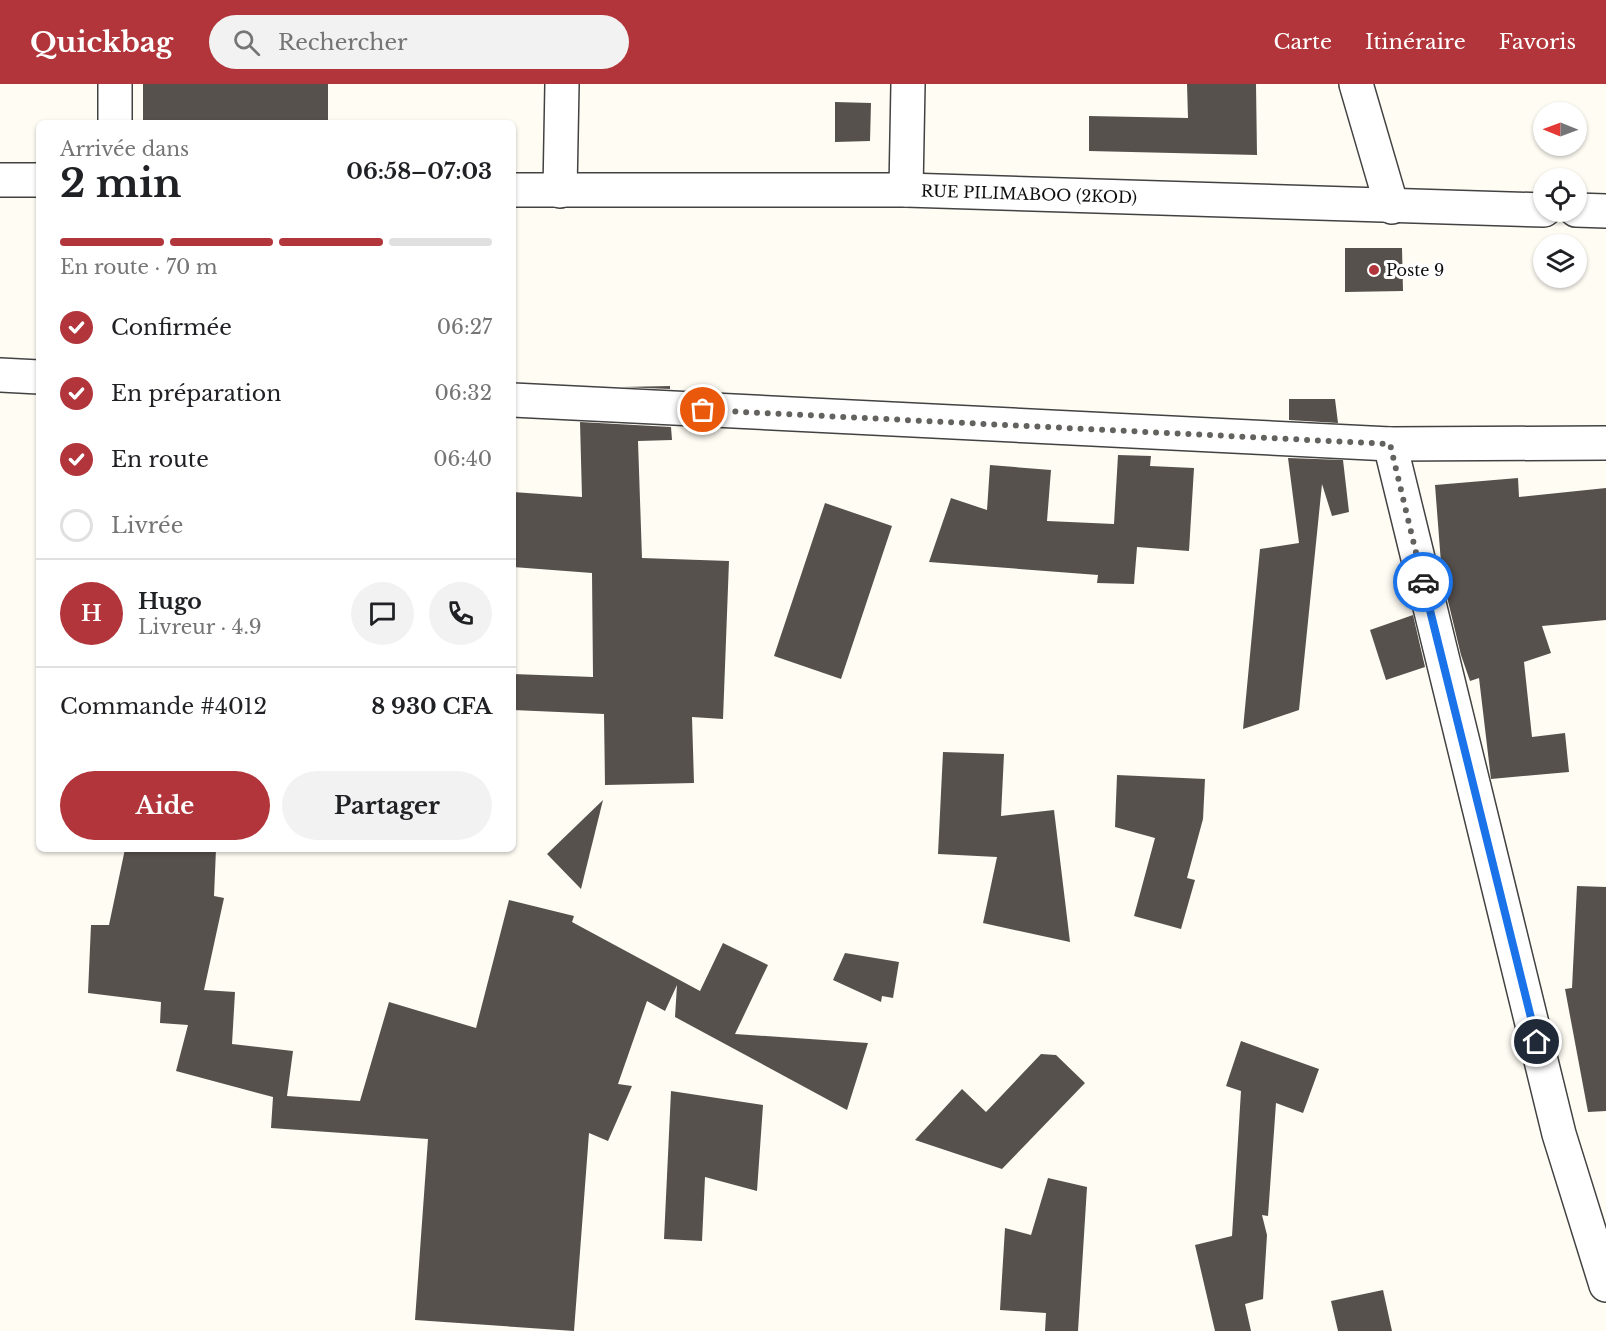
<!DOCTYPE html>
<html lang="fr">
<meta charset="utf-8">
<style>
:root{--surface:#fff;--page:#f2f2f2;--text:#202124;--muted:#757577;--line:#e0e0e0;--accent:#b1353a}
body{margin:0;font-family:"Libre Baskerville",serif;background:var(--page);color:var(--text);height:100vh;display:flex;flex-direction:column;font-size:22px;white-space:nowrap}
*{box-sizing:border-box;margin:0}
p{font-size:20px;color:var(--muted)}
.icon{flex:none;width:33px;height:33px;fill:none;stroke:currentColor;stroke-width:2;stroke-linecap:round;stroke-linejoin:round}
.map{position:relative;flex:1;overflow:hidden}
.sheet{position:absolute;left:36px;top:36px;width:480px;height:732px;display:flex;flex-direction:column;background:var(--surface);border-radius:9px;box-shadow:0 2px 4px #0004}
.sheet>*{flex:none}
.needle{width:39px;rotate:271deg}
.controls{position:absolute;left:1533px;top:18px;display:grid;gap:12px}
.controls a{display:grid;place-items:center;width:54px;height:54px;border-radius:50%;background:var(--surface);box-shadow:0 2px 4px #0004;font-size:30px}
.pin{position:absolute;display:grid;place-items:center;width:51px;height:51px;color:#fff;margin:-26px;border:3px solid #fff;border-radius:50%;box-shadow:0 2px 6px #0007}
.courier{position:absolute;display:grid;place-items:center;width:60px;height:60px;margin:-30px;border:4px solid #1a73e8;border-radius:50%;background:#fff;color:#222;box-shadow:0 2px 8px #0007}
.summary em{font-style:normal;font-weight:700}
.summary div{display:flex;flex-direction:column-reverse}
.summary{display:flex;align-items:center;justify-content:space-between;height:102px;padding:0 24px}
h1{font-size:39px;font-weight:700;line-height:45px}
.bar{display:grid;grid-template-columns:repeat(4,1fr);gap:9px 6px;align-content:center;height:72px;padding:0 24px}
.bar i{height:8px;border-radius:4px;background:var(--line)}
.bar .active{background:var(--accent)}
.bar p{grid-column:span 4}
.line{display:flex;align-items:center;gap:15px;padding:0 24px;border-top:2px solid var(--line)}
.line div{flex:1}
.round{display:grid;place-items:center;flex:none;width:63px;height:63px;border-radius:32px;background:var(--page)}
ol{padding:0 24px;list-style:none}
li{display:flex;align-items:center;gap:18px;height:66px}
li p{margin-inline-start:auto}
li .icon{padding:6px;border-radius:50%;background:var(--accent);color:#fff;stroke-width:4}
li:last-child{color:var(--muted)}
li i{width:33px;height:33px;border:3px solid var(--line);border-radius:50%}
.cta{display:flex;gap:12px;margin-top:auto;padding:12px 24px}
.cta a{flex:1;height:69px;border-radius:36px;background:var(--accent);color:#fff;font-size:24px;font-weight:700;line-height:69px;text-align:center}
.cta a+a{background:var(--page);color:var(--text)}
header{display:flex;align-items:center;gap:36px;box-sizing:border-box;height:84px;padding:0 30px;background:var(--accent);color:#fff}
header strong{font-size:28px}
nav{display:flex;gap:33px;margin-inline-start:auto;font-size:21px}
.search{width:420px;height:54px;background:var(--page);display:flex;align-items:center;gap:15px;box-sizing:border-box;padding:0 21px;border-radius:33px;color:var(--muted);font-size:22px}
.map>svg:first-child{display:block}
.building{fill:#57514d}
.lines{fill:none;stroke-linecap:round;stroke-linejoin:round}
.minor-casing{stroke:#424242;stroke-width:36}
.minor{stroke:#fff;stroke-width:33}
.done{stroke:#63625f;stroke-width:6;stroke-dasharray:0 10.8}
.route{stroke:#1a73e8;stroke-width:8}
.poi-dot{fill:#b1353a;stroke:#fff;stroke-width:2}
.labels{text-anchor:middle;stroke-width:6;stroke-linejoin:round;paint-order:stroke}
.street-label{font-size:16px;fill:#0f0f0f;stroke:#fff}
.poi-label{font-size:16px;fill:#0f0f0f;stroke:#fff;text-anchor:start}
</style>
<header>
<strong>Quickbag</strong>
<div class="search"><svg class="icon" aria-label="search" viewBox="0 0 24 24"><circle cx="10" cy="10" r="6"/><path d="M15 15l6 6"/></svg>Rechercher</div>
<nav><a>Carte</a><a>Itinéraire</a><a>Favoris</a></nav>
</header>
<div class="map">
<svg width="1606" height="1247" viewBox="0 0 1606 1247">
<rect width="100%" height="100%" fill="#fefcf3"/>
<!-- building -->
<g class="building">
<rect x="143" y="0" width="185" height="39"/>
<polygon points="1187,0 1256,0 1257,71 1089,67 1089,32 1188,34"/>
<polygon points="835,18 871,19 870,57 835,58"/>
<polygon points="1345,164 1402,164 1403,207 1345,208"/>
<polygon points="670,302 670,305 622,303"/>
<polygon points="1289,315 1335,315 1338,339 1289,336"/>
<polygon points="580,338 671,343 672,356 638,357 642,474 729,477 723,635 692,633 694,699 605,701 604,630 513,626 513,590 593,593 592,489 513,483 513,408 582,413"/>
<polygon points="1118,371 1151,372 1150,382 1194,384 1189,467 1137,463 1134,500 1097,499 1098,491 929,478 951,414 987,426 990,381 1051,386 1047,437 1114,440"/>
<polygon points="1288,374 1343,376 1349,428 1332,432 1322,400 1299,626 1243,645 1260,465 1299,459"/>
<polygon points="1518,394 1519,413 1606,404 1606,536 1542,542 1551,569 1524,578 1532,653 1565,649 1569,688 1491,695 1479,594 1470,597 1461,571 1442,492 1435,401"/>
<polygon points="825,419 892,442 841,595 774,572"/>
<polygon points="1413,531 1425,583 1386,596 1370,546"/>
<polygon points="943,668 1004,670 1001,732 1054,726 1070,858 983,839 997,773 938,770"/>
<polygon points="1117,691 1205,695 1203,735 1187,794 1195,796 1181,845 1134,832 1155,754 1115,743"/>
<polygon points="603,716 581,805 547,770"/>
<polygon points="125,765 216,765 214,812 224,814 204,906 235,908 232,960 293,967 287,1012 360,1017 389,918 476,944 509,816 574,832 572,838 700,907 723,859 768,881 735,950 868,959 847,1026 675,933 677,901 665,927 647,917 618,1000 632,1002 608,1057 589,1049 574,1247 415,1236 428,1055 271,1044 273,1013 176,987 188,941 160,939 161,918 88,909 91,841 109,841"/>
<polygon points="1577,802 1606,803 1606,1027 1588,1028 1565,905 1572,904"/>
<polygon points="845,869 899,878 893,914 882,912 881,918 833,896"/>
<polygon points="1241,957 1319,985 1303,1029 1276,1019 1268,1132 1262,1131 1267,1151 1263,1215 1245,1220 1251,1247 1215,1247 1195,1161 1232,1152 1241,1007 1226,1002"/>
<polygon points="1041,970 1056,971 1085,999 1002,1085 915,1056 962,1005 986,1028"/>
<polygon points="671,1007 763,1021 757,1107 705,1093 702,1157 664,1155"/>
<polygon points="1048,1094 1087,1103 1078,1247 1045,1247 1046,1229 1000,1226 1005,1144 1031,1151"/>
<polygon points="1383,1206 1392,1247 1338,1247 1331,1217"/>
</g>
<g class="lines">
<!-- minor casing -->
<g class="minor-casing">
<g id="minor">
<polyline points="1356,0 1392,123"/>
<polyline points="115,39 115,0"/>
<polyline points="0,96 39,96"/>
<path id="s1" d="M513,106H906L1544,126"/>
<polyline points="906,106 908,0"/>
<polyline points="560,107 562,0"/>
<polyline points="1576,126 1606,127"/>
<polyline points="0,291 39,293"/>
<polyline points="513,316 1390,360 1606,359"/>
<polyline points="1390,360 1559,1050 1606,1201"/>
</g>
</g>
<!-- minor -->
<use href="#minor" class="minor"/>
</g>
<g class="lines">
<!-- done -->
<polyline class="done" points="703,326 1390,360 1423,498"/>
<!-- route -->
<polyline class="route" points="1423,498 1537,958"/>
</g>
<!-- markers -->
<circle class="poi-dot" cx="1374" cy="186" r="6"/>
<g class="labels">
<!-- street labels -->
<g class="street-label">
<text dy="6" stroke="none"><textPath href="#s1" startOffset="516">RUE PILIMABOO (2KOD)</textPath></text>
</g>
<!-- poi labels -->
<g class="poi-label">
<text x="1386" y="192">Poste 9</text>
</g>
</g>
</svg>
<div class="controls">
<a><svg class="needle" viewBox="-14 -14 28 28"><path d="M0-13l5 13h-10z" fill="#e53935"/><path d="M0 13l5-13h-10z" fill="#757577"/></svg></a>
<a><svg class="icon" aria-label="locate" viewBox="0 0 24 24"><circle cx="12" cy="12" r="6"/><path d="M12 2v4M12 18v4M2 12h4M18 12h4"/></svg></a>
<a><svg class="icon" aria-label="layers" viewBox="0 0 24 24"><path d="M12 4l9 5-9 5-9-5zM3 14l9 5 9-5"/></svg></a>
</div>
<div class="pin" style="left:703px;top:326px;background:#ea580c"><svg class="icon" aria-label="bag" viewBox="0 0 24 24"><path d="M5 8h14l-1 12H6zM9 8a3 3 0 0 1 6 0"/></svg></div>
<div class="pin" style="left:1537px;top:958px;background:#1f2937"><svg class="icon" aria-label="home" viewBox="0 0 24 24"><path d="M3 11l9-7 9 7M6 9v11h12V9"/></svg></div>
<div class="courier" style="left:1423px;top:498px"><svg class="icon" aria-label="car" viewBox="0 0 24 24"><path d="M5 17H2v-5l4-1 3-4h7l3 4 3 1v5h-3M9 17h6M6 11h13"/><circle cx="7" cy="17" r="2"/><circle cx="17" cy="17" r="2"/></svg></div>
<section class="sheet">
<div class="summary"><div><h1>2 min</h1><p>Arrivée dans</p></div><em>06:58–07:03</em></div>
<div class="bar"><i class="active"></i><i class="active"></i><i class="active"></i><i></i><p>En route · 70 m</p></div>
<ol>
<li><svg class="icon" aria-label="check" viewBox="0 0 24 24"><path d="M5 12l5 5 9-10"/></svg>Confirmée<p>06:27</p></li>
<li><svg class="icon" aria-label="check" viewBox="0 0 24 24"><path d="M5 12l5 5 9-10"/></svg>En préparation<p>06:32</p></li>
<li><svg class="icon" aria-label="check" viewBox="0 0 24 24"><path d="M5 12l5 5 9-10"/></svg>En route<p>06:40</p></li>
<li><i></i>Livrée</li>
</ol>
<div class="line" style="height:108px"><b class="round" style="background:var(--accent);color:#fff">H</b><div><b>Hugo</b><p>Livreur · 4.9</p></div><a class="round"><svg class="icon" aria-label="chat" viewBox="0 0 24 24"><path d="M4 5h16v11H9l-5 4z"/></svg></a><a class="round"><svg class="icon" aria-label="phone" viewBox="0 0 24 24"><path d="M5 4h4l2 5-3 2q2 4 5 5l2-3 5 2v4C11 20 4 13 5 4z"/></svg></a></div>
<div class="line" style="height:78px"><div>Commande #4012</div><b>8 930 CFA</b></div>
<div class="cta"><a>Aide</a><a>Partager</a></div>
</section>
</div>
